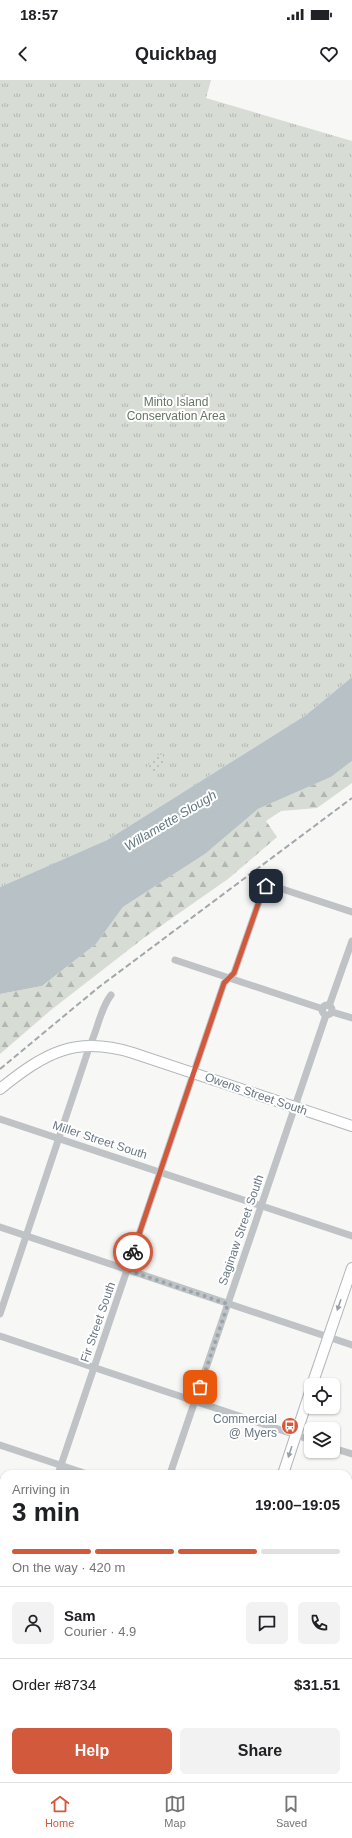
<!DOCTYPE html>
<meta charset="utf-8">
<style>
:root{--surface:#fff;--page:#f2f2f2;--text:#202124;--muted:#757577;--line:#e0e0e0;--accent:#d2593b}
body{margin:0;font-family:Arial,sans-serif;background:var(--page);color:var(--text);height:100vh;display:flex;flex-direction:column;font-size:15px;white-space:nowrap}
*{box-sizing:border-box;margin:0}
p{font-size:13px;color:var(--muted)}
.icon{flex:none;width:22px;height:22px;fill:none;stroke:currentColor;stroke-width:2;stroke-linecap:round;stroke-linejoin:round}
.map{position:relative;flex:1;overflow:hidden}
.drawer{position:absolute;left:0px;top:1390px;width:352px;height:312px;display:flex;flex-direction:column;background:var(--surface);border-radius:12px 12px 0 0;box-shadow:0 1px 3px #0004}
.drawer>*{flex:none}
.buttons{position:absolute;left:304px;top:1298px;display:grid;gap:8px}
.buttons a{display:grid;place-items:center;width:36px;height:36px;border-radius:6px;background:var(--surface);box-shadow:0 1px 3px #0004;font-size:20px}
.pin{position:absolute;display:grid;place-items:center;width:34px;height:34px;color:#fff;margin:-17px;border-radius:8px;box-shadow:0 2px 6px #0006}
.courier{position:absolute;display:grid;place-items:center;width:40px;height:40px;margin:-20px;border:3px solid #d2593b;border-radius:50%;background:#fff;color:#222;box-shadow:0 1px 5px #0007}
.overview em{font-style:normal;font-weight:600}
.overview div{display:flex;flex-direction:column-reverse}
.overview{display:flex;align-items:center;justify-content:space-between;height:68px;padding:0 12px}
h1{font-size:26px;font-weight:600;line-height:30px}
.bar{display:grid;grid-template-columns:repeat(4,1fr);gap:6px 4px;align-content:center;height:48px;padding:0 12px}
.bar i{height:5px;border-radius:3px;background:var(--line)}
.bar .selected{background:var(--accent)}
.bar p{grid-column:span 4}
.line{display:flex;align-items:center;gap:10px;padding:0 12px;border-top:1px solid var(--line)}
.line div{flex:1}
.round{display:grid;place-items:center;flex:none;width:42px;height:42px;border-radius:6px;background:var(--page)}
.primary-button{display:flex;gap:8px;margin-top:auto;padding:8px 12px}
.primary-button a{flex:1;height:46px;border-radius:6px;background:var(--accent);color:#fff;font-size:16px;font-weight:600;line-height:46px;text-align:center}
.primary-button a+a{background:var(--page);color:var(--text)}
.status{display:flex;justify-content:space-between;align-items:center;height:28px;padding:0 20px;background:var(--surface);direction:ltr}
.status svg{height:11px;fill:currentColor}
header{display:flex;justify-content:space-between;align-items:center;height:52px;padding:0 12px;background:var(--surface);font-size:18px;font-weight:600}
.tab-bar{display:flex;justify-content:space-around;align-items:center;height:56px;border-top:1px solid var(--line);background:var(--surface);font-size:11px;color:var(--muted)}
.tab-bar a{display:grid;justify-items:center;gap:2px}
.tab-bar .selected{color:var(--accent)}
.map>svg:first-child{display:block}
.forest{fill:url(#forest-firs)}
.park{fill:url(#park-tufts)}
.garden{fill:url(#garden-dots)}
.water{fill:#b8c2c6}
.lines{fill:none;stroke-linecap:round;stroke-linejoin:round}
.primary-casing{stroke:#b3b7ba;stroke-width:12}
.minor{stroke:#bfc3c6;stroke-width:7}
.primary{stroke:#fff;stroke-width:10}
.rail{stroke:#a1a7ac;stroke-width:2;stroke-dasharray:6 3;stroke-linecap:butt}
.oneway{fill:#97a0a8}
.done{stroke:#9ba4ab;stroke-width:4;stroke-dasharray:0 7.2}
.route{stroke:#d2593b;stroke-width:5}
.labels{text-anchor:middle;stroke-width:4;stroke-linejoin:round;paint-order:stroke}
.park-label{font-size:12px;fill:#677664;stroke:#fff}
.street-label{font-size:12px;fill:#6a7883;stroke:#fff}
.poi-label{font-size:12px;fill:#6a7883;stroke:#fff;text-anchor:end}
.water-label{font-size:13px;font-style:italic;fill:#65787f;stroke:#fff}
</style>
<div class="status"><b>18:57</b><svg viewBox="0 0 49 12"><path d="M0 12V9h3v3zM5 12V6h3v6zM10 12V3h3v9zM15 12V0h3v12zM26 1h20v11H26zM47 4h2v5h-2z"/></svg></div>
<header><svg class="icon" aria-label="back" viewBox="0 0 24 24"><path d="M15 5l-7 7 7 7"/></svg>Quickbag<svg class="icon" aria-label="heart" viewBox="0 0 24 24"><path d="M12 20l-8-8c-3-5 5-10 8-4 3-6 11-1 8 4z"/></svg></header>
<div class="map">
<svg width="352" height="1702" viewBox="0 0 352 1702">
<defs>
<pattern id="forest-firs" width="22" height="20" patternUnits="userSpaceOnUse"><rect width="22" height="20" fill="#d7dcd5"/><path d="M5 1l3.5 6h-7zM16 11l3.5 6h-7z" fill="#b2b7b2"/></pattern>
<pattern id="park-tufts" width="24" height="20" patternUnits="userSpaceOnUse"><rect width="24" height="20" fill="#d7dcd5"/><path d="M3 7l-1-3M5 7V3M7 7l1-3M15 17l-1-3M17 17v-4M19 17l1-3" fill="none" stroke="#b2b7b2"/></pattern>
<pattern id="garden-dots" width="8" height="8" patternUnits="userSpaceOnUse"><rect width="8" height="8" fill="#d7dcd5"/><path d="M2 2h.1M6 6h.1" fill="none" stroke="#b2b7b2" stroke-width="1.8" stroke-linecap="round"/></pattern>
</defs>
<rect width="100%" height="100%" fill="#f7f7f5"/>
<!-- forest -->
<polygon class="forest" points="352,681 352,703 317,728 281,731 266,741 277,757 228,799 145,857 51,930 0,974 0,914 42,906 96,864 123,827 205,774 258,729 331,697"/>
<!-- park -->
<polygon class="park" points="0,0 211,0 206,18 352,61 352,597 306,635 107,760 0,807"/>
<!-- garden -->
<polygon class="garden" points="156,675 163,675 163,684 155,695 146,688"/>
<!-- water -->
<polygon class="water" points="352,597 352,681 331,697 258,729 205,774 123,827 96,864 42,906 0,914 0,807 107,760 306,635"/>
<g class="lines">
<!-- primary casing -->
<g class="primary-casing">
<g id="primary">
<path d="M0,1009C45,973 75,955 133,973L352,1046"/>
<polyline points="312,1305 352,1188"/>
<polyline points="283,1394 311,1309"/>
<polyline points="348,1564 352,1552"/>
<polyline points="179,1702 180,1698"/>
<polyline points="301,1702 302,1698"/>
</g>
</g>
<!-- minor -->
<g class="minor">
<polyline points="175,880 323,929"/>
<circle cx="327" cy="930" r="5"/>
<polyline points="329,926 352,861"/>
<polyline points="332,932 352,938"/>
<polyline points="0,1039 352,1156"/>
<polyline points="0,1147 352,1265"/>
<path d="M0,1234L90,965C98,949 100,929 111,915"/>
<polyline points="0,1256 311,1360"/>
<polyline points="0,1365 87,1394"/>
<polyline points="333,1368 352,1374"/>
<polyline points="58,1394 224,903 234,893 263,810 266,806 273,806 352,832"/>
<polyline points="170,1394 326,935"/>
<polyline points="0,1474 4,1475"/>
<polyline points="348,1481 352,1482"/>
<polyline points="0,1571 4,1559"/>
<polyline points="0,1582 4,1583"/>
<polyline points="348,1591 352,1592"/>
<polyline points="0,1691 4,1692"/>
<polyline points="21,1698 33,1702"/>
<polyline points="68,1702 69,1698"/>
</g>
<!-- primary -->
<use href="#primary" class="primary"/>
<!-- rail -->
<polyline class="rail" points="0,989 99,907 352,718"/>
</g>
<!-- one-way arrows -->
<defs><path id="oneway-solid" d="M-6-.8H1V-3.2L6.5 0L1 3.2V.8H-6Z"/></defs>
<g class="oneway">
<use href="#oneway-solid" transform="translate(339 1225) rotate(109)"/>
<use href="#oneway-solid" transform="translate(290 1372) rotate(108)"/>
</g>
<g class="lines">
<!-- done -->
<polyline class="done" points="133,1172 127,1190 228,1224 200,1307"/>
<!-- route -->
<polyline class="route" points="133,1172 224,903 234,893 263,810 266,806"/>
</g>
<!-- icons -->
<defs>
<g id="bus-disc" transform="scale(0.9)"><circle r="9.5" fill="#d2593b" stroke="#fff"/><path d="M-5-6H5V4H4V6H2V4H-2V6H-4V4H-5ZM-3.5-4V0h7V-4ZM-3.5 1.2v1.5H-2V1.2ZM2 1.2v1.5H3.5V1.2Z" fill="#fff"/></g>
</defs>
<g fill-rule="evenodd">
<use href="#bus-disc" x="290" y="1346"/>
</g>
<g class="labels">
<!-- park labels -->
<g class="park-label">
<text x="176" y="326">Minto Island<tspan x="176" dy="14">Conservation Area</tspan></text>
</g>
<!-- street labels -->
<g class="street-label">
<text transform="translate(256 1014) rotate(19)" y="4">Owens Street South</text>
<text transform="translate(100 1060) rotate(18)" y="4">Miller Street South</text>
<text transform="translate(241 1150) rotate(-71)" y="4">Saginaw Street South</text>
<text transform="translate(98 1242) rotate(-71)" y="4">Fir Street South</text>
</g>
<!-- poi labels -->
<g class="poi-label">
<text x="277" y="1343">Commercial<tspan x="277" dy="14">@ Myers</tspan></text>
</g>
<!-- water labels -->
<g class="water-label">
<text transform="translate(170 740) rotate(-31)" y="5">Willamette Slough</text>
</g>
</g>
</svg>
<div class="buttons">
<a><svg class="icon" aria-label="locate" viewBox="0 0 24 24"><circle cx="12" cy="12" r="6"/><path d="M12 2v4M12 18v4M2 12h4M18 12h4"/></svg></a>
<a><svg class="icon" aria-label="layers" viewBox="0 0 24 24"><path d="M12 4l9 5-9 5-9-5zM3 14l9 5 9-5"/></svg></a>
</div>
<div class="pin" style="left:200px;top:1307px;background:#ea580c"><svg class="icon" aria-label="bag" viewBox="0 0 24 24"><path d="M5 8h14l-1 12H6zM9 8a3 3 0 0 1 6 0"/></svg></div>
<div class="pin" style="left:266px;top:806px;background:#1f2937"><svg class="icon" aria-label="home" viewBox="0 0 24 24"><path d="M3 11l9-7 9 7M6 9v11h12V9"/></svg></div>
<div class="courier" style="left:133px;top:1172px"><svg class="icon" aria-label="bike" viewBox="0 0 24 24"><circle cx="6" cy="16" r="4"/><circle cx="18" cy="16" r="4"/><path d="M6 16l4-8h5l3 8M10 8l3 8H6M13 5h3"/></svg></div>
<section class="drawer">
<div class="overview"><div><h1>3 min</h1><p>Arriving in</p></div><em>19:00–19:05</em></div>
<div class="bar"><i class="selected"></i><i class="selected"></i><i class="selected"></i><i></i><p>On the way · 420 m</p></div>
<div class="line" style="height:72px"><a class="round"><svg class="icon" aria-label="person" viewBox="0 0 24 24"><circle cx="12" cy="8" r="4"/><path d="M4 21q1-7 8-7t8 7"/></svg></a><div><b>Sam</b><p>Courier · 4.9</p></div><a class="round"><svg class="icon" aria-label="chat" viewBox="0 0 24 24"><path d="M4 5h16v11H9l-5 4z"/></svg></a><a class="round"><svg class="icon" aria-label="phone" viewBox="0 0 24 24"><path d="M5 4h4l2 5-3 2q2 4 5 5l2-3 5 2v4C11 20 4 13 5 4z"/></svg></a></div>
<div class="line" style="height:52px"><div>Order #8734</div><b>$31.51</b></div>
<div class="primary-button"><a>Help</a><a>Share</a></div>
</section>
</div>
<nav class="tab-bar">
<a class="selected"><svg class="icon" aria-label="home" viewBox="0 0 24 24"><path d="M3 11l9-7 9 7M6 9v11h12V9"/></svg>Home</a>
<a><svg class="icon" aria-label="map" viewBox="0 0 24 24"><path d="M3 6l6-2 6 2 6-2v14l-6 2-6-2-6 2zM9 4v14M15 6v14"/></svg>Map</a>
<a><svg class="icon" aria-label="saved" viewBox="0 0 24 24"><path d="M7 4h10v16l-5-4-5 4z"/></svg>Saved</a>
</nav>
